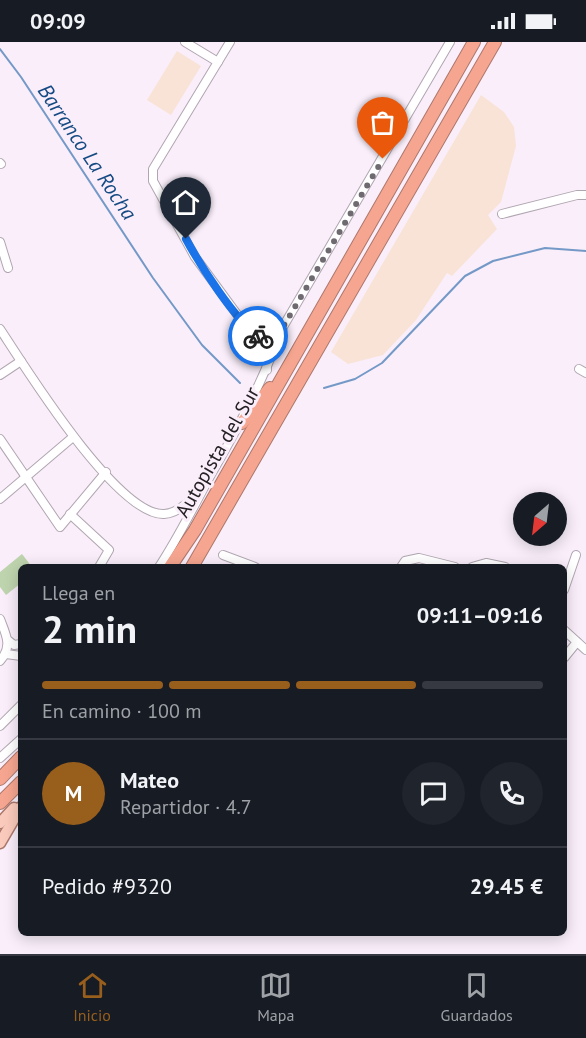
<!DOCTYPE html>
<html lang="es">
<meta charset="utf-8">
<style>
:root{--surface:#171b24;--page:#20242c;--text:#f1f3f6;--muted:#9ea1a6;--line:#363941;--accent:#985e1c}
body{margin:0;font-family:"PT Sans",sans-serif;background:var(--page);color:var(--text);height:100vh;display:flex;flex-direction:column;font-size:22px;white-space:nowrap}
*{box-sizing:border-box;margin:0}
p{font-size:20px;color:var(--muted)}
.icon{flex:none;width:33px;height:33px;fill:none;stroke:currentColor;stroke-width:2;stroke-linecap:round;stroke-linejoin:round}
.map{position:relative;flex:1;overflow:hidden}
.sheet{position:absolute;left:18px;top:522px;width:549px;height:372px;display:flex;flex-direction:column;background:var(--surface);border-radius:9px;box-shadow:0 3px 15px #0003}
.sheet>*{flex:none}
.needle{width:39px;rotate:208deg}
.fabs{position:absolute;left:513px;top:450px;display:grid;gap:12px}
.fabs a{display:grid;place-items:center;width:54px;height:54px;border-radius:50%;background:var(--surface);box-shadow:0 3px 15px #0003;font-size:30px}
.pin{position:absolute;display:grid;place-items:center;width:51px;height:51px;color:#fff;margin:-62px -26px;border-radius:50% 50% 50% 0;rotate:-45deg;box-shadow:0 0 6px #0007}
.pin .icon{rotate:45deg}
.courier{position:absolute;display:grid;place-items:center;width:60px;height:60px;margin:-30px;border:4px solid #1a73e8;border-radius:50%;background:#fff;color:#222;box-shadow:0 2px 8px #0007}
.head em{font-style:normal;font-weight:700}
.head div{display:flex;flex-direction:column-reverse}
.head{display:flex;align-items:center;justify-content:space-between;height:102px;padding:0 24px}
h1{font-size:39px;font-weight:700;line-height:45px}
.bar{display:grid;grid-template-columns:repeat(4,1fr);gap:9px 6px;align-content:center;height:72px;padding:0 24px}
.bar i{height:8px;border-radius:4px;background:var(--line)}
.bar .on{background:var(--accent)}
.bar p{grid-column:span 4}
.line{display:flex;align-items:center;gap:15px;padding:0 24px;border-top:2px solid var(--line)}
.line div{flex:1}
.round{display:grid;place-items:center;flex:none;width:63px;height:63px;border-radius:32px;background:var(--page)}
.status{display:flex;justify-content:space-between;align-items:center;height:42px;padding:0 30px;background:var(--surface);direction:ltr}
.status svg{height:16px;fill:currentColor}
.tab-bar{display:flex;justify-content:space-around;align-items:center;height:84px;border-top:2px solid var(--line);background:var(--surface);font-size:16px;color:var(--muted)}
.tab-bar a{display:grid;justify-items:center;gap:3px}
.tab-bar .on{color:var(--accent)}
.map>svg:first-child{display:block}
.commercial{fill:#f9e3d6}
.green{fill:#bed4ae}
.lines{fill:none;stroke-linecap:round;stroke-linejoin:round}
.stream{stroke:#7499c7;stroke-width:2}
.minor-casing{stroke:#b0a6b1;stroke-width:10}
.major-casing{stroke:#ad776b;stroke-width:13}
.highway-casing{stroke:#ad776b;stroke-width:14}
.minor{stroke:#fff;stroke-width:8}
.major{stroke:#facabc;stroke-width:10}
.highway{stroke:#f6a690;stroke-width:12}
.done{stroke:#6f6970;stroke-width:6;stroke-dasharray:0 10.8}
.route{stroke:#1a73e8;stroke-width:8}
.labels{text-anchor:middle;stroke-width:6;stroke-linejoin:round;paint-order:stroke}
.street-label{font-size:20px;fill:#252125;stroke:#f9eefa}
.water-label{font-size:21px;font-style:italic;fill:#164a83;stroke:#f9eefa}
</style>
<div class="status"><b>09:09</b><svg viewBox="0 0 49 12"><path d="M0 12V9h3v3zM5 12V6h3v6zM10 12V3h3v9zM15 12V0h3v12zM26 1h20v11H26zM47 4h2v5h-2z"/></svg></div>
<div class="map">
<svg width="586" height="912" viewBox="0 0 586 912">
<rect width="100%" height="100%" fill="#f9eefa"/>
<!-- commercial -->
<g class="commercial">
<polygon points="177,9 201,24 171,73 147,58"/>
<polygon points="481,53 504,70 514,85 516,104 501,160 488,173 497,187 452,234 447,231 416,278 383,313 348,322 331,310"/>
</g>
<!-- green -->
<polygon class="green" points="22,512 32,525 21,525 21,541 6,553 0,545 0,530"/>
<g class="lines">
<!-- stream -->
<g class="stream">
<polyline points="0,7 21,35 153,236 202,303 240,341"/>
<polyline points="324,346 355,337 382,321 465,234 493,219 545,206 586,209"/>
</g>
<!-- minor casing -->
<g class="minor-casing">
<g id="minor">
<polyline points="185,0 218,20"/>
<polyline points="230,0 153,127 153,139 195,215 266,312 267,328"/>
<polyline points="0,121 1,122"/>
<polyline points="502,172 577,153 586,153"/>
<polyline points="0,200 8,226"/>
<path d="M0,287C25,325 117,474 164,472C182,471 196,452 207,440"/>
<path d="M254,291C264,298 270,297 280,290L450,0"/>
<polyline points="579,327 586,331"/>
<polyline points="0,333 21,319"/>
<polyline points="0,397 60,485 106,430"/>
<polyline points="0,457 73,395"/>
<polyline points="70,472 109,508 99,525"/>
<polyline points="223,513 255,525"/>
<path d="M159,525C178,496 193,466 209,436C236,389 262,342 280,291"/>
<polyline points="401,525 405,519 419,516 455,525"/>
<polyline points="472,525 486,521 505,525"/>
<polyline points="564,548 576,513"/>
<path d="M0,577C6,593 13,604 0,619"/>
<polyline points="564,588 586,608"/>
<polyline points="9,599 14,603 21,602"/>
<polyline points="6,612 21,614"/>
<polyline points="564,616 577,600"/>
<polyline points="0,684 21,663"/>
<polyline points="0,716 21,697"/>
</g>
</g>
<!-- major casing -->
<g class="major-casing">
<g id="major">
<polyline points="0,781 14,766"/>
<polyline points="0,801 21,765"/>
</g>
</g>
<!-- highway casing -->
<g class="highway-casing">
<g id="highway">
<polyline points="242,381 270,346"/>
<polyline points="170,525 195,488 474,0"/>
<polyline points="192,525 495,0"/>
<polyline points="0,737 21,715"/>
<polyline points="0,761 21,740"/>
</g>
</g>
<!-- minor -->
<use href="#minor" class="minor"/>
<!-- major -->
<use href="#major" class="major"/>
<!-- highway -->
<use href="#highway" class="highway"/>
</g>
<g class="lines">
<!-- done -->
<polyline class="done" points="258,294 271,296 280,290 383,117"/>
<!-- route -->
<path class="route" d="M186,197C200,223 235,278 258,294"/>
</g>
<g class="labels">
<!-- street labels -->
<g class="street-label">
<text transform="translate(217 410) rotate(-60)" y="7">Autopista del Sur</text>
</g>
<!-- water labels -->
<g class="water-label">
<text transform="translate(87 110) rotate(56)" y="7">Barranco La Rocha</text>
</g>
</g>
</svg>
<div class="fabs">
<a><svg class="needle" viewBox="-14 -14 28 28"><path d="M0-13l5 13h-10z" fill="#e53935"/><path d="M0 13l5-13h-10z" fill="#9ea1a6"/></svg></a>
</div>
<div class="pin" style="left:383px;top:117px;background:#ea580c"><svg class="icon" aria-label="bag" viewBox="0 0 24 24"><path d="M5 8h14l-1 12H6zM9 8a3 3 0 0 1 6 0"/></svg></div>
<div class="pin" style="left:186px;top:197px;background:#1f2937"><svg class="icon" aria-label="home" viewBox="0 0 24 24"><path d="M3 11l9-7 9 7M6 9v11h12V9"/></svg></div>
<div class="courier" style="left:258px;top:294px"><svg class="icon" aria-label="bike" viewBox="0 0 24 24"><circle cx="6" cy="16" r="4"/><circle cx="18" cy="16" r="4"/><path d="M6 16l4-8h5l3 8M10 8l3 8H6M13 5h3"/></svg></div>
<section class="sheet">
<div class="head"><div><h1>2 min</h1><p>Llega en</p></div><em>09:11–09:16</em></div>
<div class="bar"><i class="on"></i><i class="on"></i><i class="on"></i><i></i><p>En camino · 100 m</p></div>
<div class="line" style="height:108px"><b class="round" style="background:var(--accent);color:#fff">M</b><div><b>Mateo</b><p>Repartidor · 4.7</p></div><a class="round"><svg class="icon" aria-label="chat" viewBox="0 0 24 24"><path d="M4 5h16v11H9l-5 4z"/></svg></a><a class="round"><svg class="icon" aria-label="phone" viewBox="0 0 24 24"><path d="M5 4h4l2 5-3 2q2 4 5 5l2-3 5 2v4C11 20 4 13 5 4z"/></svg></a></div>
<div class="line" style="height:78px"><div>Pedido #9320</div><b>29.45 €</b></div>
</section>
</div>
<nav class="tab-bar">
<a class="on"><svg class="icon" aria-label="home" viewBox="0 0 24 24"><path d="M3 11l9-7 9 7M6 9v11h12V9"/></svg>Inicio</a>
<a><svg class="icon" aria-label="map" viewBox="0 0 24 24"><path d="M3 6l6-2 6 2 6-2v14l-6 2-6-2-6 2zM9 4v14M15 6v14"/></svg>Mapa</a>
<a><svg class="icon" aria-label="saved" viewBox="0 0 24 24"><path d="M7 4h10v16l-5-4-5 4z"/></svg>Guardados</a>
</nav>
